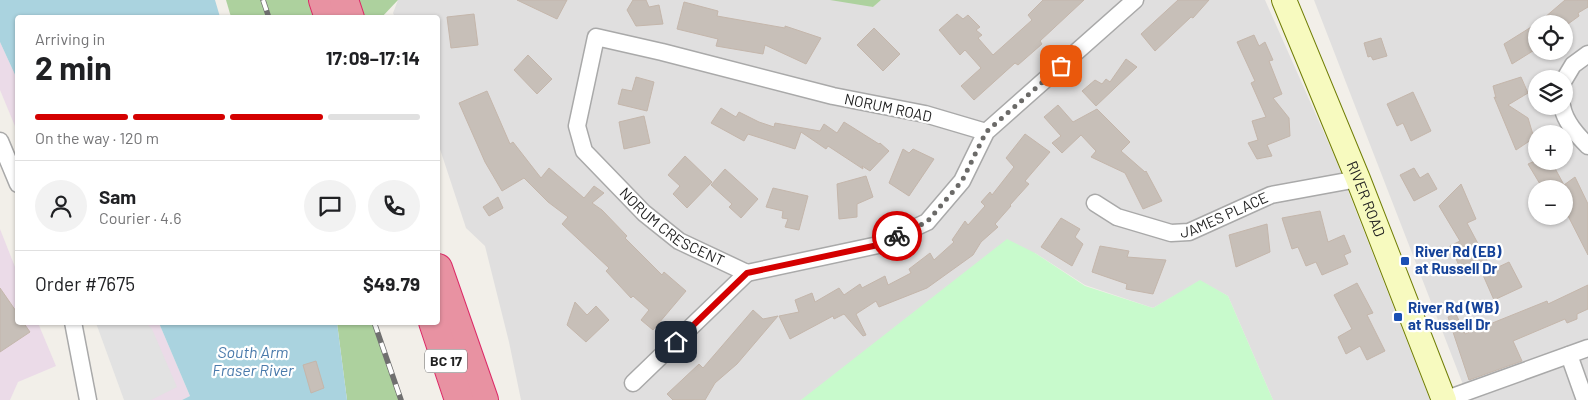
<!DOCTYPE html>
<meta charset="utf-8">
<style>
:root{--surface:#fff;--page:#f2f2f2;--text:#202124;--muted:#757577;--line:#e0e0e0;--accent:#d40000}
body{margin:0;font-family:Barlow,sans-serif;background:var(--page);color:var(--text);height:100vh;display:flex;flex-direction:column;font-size:19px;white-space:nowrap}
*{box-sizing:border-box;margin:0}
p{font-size:16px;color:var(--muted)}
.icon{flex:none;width:28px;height:28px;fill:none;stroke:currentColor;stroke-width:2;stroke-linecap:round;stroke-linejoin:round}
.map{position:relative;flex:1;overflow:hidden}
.panel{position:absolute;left:15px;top:15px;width:425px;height:310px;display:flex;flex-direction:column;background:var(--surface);border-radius:5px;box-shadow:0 1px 4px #0004}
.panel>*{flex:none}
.tools{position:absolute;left:1528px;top:15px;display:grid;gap:10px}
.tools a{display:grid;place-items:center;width:45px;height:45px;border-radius:50%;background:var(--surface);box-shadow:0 1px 4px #0004;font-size:25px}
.pin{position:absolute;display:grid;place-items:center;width:42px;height:42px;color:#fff;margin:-21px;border-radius:10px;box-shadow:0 2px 8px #0006}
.courier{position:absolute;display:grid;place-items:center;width:50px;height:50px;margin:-25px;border:4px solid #d40000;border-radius:50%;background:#fff;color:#222;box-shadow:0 1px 6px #0007}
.headline em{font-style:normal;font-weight:700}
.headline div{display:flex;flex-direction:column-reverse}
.headline{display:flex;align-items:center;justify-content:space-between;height:85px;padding:0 20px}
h1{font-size:32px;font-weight:700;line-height:38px}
.bar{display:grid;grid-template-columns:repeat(4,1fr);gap:8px 5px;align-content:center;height:60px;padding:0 20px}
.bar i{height:6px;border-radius:4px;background:var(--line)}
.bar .active{background:var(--accent)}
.bar p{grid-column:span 4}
.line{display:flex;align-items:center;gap:12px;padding:0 20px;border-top:1px solid var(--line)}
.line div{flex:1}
.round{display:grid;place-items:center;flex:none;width:52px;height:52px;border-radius:26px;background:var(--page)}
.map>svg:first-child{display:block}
.residential{fill:#e0dfdf;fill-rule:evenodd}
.industrial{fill:#ebdbe8}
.forest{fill:#add19e}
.park{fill:#c8facc}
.parking{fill:#e2e2e2}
.water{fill:#aad3df}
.building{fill:#c7bfb8;stroke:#c4b6ab}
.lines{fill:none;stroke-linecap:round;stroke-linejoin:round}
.street-casing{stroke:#a9a9a9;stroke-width:19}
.secondary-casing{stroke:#707d05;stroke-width:26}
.highway-casing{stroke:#dc2a67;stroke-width:30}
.street{stroke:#fff;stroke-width:16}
.secondary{stroke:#f7fabf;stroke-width:24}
.highway{stroke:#e892a2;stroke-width:28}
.rail-casing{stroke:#707070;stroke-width:5.5}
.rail{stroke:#fff;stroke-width:4;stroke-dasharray:11;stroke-linecap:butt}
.done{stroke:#6b6a68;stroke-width:5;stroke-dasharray:0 9}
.route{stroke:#d40000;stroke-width:6}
.transit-dot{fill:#1a4fb4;stroke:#fff;stroke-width:2}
.labels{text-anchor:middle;stroke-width:4.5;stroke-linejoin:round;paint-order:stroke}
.shield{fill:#fff;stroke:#646464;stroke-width:1}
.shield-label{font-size:14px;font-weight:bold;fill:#222}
.street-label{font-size:15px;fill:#222;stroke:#fff}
.transit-label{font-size:15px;font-weight:bold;fill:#164399;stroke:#fff;text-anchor:start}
.water-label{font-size:16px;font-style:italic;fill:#4a7aab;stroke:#fff}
</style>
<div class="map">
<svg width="1588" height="400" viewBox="0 0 1588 400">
<rect width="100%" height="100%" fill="#f2efe9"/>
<!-- residential -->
<g class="residential">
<polygon points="398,0 848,0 873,7 881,0 1265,0 1336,160 1430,400 1273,400 1228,296 1200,281 1153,308 1085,285 1035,253 801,400 521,400 509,342 485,246 466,228 438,143 438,18 395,17 393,13"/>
<path d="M1314,0H1588V400H1469ZM1536,24H1564V51H1536ZM1536,79H1564V106H1536ZM1536,134H1564V161H1536ZM1536,189H1564V216H1536Z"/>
</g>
<!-- industrial -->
<g class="industrial">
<polygon points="0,42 17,79 17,131 0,90"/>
<polygon points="0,229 17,272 18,322 38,323 56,366 18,382 10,400 0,400"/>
<polygon points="100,323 159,323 190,396 182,400 134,400"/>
</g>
<!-- forest -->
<g class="forest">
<polygon points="226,0 398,0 381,18 231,17"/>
<polygon points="830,0 881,0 873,7"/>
<polygon points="337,323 373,323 399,400 347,400"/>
</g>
<!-- park -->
<polygon class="park" points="1007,239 1035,253 1085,286 1153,308 1200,280 1228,296 1273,400 801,400"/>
<!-- parking -->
<polygon class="parking" points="96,323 146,323 152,329 177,387 151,400 124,400"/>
<!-- water -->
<g class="water">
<polygon points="0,0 215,0 220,17 18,18 17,79 0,42"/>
<polygon points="159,323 337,323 347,400 182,400 190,396"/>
</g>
<!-- building -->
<g class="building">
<polygon points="517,0 567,0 557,19"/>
<polygon points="633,0 646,0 649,7 659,5 663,24 636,26 627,10"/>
<polygon points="1043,0 1084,0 1040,41 1042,44 1018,65 1015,63 974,100 961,86 981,68 965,50 960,55 939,30 957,14 963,19 968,15 980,27 976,30 982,35 978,38 993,55 1032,20 1028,15"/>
<polygon points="1178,0 1209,0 1193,18 1191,17 1155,51 1141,34"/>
<polygon points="1565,0 1588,0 1588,7 1578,13 1579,16 1568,24 1537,24"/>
<polygon points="684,2 718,11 717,16 785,28 785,26 821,38 806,64 765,45 763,54 716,46 718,39 677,29"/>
<polygon points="474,14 478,45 451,48 447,17"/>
<polygon points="1536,24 1536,49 1512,64 1504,44"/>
<polygon points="874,28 900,54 883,71 857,45"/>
<polygon points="1254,35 1259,46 1265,42 1273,60 1269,61 1282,94 1273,98 1289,118 1290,136 1267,145 1272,156 1257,159 1248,143 1258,140 1252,121 1266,117 1251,83 1255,81 1237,42"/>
<polygon points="1381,38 1387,56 1373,60 1371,56 1368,57 1364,43"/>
<polygon points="528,55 552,79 537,94 514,70"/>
<polygon points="1126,59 1137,67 1096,106 1082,91 1095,80 1102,84 1106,79 1110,82"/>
<polygon points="636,77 654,82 647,111 618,104 622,89 632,91"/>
<polygon points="1521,77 1528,93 1508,105 1528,118 1534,138 1516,150 1494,97 1496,98 1493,86"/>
<polygon points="487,91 510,144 513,142 541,178 549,168 584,198 594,186 604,193 592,203 602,210 627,236 625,238 662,275 664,272 686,291 653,330 641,320 649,310 633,296 631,298 606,271 609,268 562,224 568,217 548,202 524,178 502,191 485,162 459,103"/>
<polygon points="1413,92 1431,131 1411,141 1403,123 1397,126 1387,104"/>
<polygon points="1058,105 1073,122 1097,109 1130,142 1121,151 1145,172 1146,171 1162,201 1143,209 1125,173 1091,157 1096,151 1081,135 1062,153 1052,143 1061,136 1044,117"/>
<polygon points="721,108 736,117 739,112 759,122 774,127 775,123 820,131 824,124 837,133 844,122 879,144 880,143 889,151 870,171 862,166 863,169 828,146 826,149 801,132 795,149 748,134 744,141 711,123"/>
<polygon points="644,116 650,143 624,149 619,122"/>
<polygon points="1025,134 1050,152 1025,181 1029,184 1010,205 1011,206 995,224 998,227 981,242 973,255 927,288 879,307 876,301 856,314 866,335 863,336 844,314 834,319 833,316 790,339 779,316 799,312 795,300 812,293 815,302 839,288 844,295 860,284 862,288 885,276 888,285 911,273 909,269 930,253 934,260 954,242 952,240 965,221 968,225 985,206 981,202 990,192 992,195 1014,167 1006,158"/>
<polygon points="903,149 909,153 913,149 934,159 909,196 889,183"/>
<polygon points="685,156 712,182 687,208 673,194 680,186 668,175"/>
<polygon points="1535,161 1551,161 1564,185 1575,177 1588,204 1588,255 1564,208 1564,189 1543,189 1528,164"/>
<polygon points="1414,168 1420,178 1428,173 1437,189 1414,201 1400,175"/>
<polygon points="725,169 758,199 741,218 729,207 732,204 711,185"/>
<polygon points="866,176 873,197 857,204 857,217 839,219 837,184"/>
<polygon points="1461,184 1476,219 1467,223 1492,270 1509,262 1522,287 1494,300 1479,266 1463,274 1450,246 1460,241 1439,206"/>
<polygon points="773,188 808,196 799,230 785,227 788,219 782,218 783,211 766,207"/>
<polygon points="498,197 503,208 489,216 483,207"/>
<polygon points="1320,211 1328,242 1344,235 1351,252 1344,255 1348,264 1322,275 1316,262 1306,266 1298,247 1292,249 1282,218"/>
<polygon points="1061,218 1080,229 1075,237 1083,244 1072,266 1041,247"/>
<polygon points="1267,224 1270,252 1236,267 1229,235"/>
<polygon points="1100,246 1129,251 1127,257 1166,260 1153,294 1126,289 1127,284 1092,272"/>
<polygon points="1357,283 1373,313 1367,315 1385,351 1367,360 1360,346 1346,354 1338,337 1352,329 1334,295"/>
<polygon points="1588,285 1588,309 1577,314 1577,319 1567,323 1565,319 1513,341 1522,361 1469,380 1448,317 1456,314 1465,334 1547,301 1548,304"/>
<polygon points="0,288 18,314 18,322 23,322 30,332 0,352"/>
<polygon points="575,302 587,315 596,306 609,320 586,342 567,325"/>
<polygon points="753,310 763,319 778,316 737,364 715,383 705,400 673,400 667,394 699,364 703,368"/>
<polygon points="316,361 324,388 311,393 303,365"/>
</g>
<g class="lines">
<!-- street casing -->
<g class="street-casing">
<g id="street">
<polyline points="1564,80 1573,65 1588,54"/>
<path d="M1562,106C1565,122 1577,135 1588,146"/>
<path id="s1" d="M986,132L925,114L833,96L662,52L596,37L577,126L584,151L644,213L679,241L747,273L878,245L927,222L962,181L986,132L1135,0"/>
<polyline points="0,141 18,184"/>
<path id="s2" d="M1095,203L1117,217L1171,233L1189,232L1271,195L1358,179"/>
<polyline points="73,322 88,400"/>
<polyline points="1569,355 1585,400"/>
<polyline points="633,383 747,273"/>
<polyline points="1444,400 1588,348"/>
</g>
</g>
<!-- secondary casing -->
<g class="secondary-casing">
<g id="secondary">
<path id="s3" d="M1284,0L1358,179L1444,400"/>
</g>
</g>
<!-- highway casing -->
<g class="highway-casing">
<g id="highway">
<polyline points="323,0 329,18"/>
<polyline points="344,0 350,18"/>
<polyline points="438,268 484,400"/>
<polyline points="433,322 459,400"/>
</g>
</g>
<!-- street -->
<use href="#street" class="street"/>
<!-- secondary -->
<use href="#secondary" class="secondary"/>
<!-- highway -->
<use href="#highway" class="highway"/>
<!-- rail casing -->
<g class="rail-casing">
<g id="rail">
<polyline points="263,0 269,18"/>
<polyline points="374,322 401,400"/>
</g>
</g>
<!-- rail -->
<use href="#rail" class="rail"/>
</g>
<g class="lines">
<!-- done -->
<polyline class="done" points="897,236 927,222 962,181 986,132 1061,66"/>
<!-- route -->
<polyline class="route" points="676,342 747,273 878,245 897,236"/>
</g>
<!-- markers -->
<g class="transit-dot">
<rect x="1400" y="256" width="10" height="10" rx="2.5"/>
<rect x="1393" y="312" width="10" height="10" rx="2.5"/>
</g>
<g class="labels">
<!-- shield labels -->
<rect class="shield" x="425" y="349.5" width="42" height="23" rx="4"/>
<g class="shield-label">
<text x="446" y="366">BC 17</text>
</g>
<!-- street labels -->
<g class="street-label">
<text transform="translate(888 108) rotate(12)" y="5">NORUM ROAD</text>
<text dy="5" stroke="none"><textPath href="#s3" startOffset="215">RIVER ROAD</textPath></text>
<text dy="5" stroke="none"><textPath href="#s2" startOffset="139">JAMES PLACE</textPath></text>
<text dy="5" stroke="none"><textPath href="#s1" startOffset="636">NORUM CRESCENT</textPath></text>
</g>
<!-- transit labels -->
<g class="transit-label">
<text x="1415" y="257">River Rd (EB)<tspan x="1415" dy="17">at Russell Dr</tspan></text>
<text x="1408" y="313">River Rd (WB)<tspan x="1408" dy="17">at Russell Dr</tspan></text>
</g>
<!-- water labels -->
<g class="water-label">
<text x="253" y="358">South Arm<tspan x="253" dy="18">Fraser River</tspan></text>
</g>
</g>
</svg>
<div class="tools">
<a><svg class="icon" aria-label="locate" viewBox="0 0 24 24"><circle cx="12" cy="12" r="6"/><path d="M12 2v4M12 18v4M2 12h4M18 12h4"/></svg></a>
<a><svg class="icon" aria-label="layers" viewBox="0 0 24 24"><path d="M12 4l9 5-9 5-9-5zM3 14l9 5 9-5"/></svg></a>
<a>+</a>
<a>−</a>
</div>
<div class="pin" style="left:1061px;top:66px;background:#ea580c"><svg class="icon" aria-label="bag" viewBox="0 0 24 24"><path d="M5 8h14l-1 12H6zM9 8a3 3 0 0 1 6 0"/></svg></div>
<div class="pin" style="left:676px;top:342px;background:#1f2937"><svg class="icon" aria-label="home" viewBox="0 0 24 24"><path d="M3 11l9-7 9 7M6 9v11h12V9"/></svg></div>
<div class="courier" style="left:897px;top:236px"><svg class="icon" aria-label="bike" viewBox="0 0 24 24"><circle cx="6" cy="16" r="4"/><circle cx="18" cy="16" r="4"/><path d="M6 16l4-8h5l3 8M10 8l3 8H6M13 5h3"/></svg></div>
<section class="panel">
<div class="headline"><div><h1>2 min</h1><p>Arriving in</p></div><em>17:09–17:14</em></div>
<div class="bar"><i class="active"></i><i class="active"></i><i class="active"></i><i></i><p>On the way · 120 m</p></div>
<div class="line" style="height:90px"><a class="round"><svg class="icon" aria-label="person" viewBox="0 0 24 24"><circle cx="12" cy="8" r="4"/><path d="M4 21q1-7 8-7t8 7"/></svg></a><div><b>Sam</b><p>Courier · 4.6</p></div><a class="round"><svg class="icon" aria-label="chat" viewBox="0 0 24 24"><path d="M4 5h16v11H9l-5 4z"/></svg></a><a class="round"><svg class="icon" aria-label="phone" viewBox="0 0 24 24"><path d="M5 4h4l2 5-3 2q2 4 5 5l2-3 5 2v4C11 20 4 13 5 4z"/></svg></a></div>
<div class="line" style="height:65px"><div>Order #7675</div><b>$49.79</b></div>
</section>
</div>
